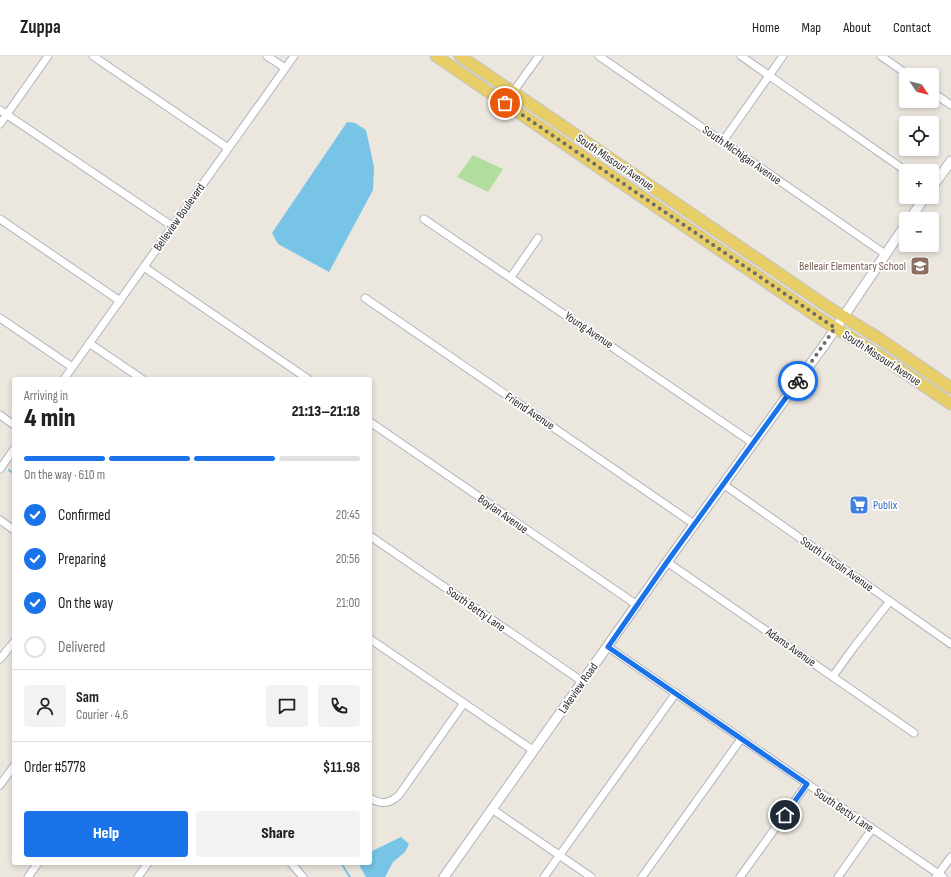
<!DOCTYPE html>
<meta charset="utf-8">
<style>
:root{--surface:#fff;--page:#f2f2f2;--text:#222;--muted:#767676;--line:#e0e0e0;--accent:#1a73e8}
body{margin:0;font-family:"Sofia Sans Condensed",sans-serif;background:var(--page);color:var(--text);height:100vh;display:flex;flex-direction:column;font-size:15px;white-space:nowrap}
*{box-sizing:border-box;margin:0}
p{font-size:13px;color:var(--muted)}
.icon{flex:none;width:22px;height:22px;fill:none;stroke:currentColor;stroke-width:2;stroke-linecap:round;stroke-linejoin:round}
.map{position:relative;flex:1;overflow:hidden}
.details{position:absolute;left:12px;top:321px;width:360px;height:488px;display:flex;flex-direction:column;background:var(--surface);border-radius:4px;box-shadow:0 2px 6px #0003}
.details>*{flex:none}
.needle{width:26px;rotate:125deg}
.tools{position:absolute;left:899px;top:12px;display:grid;gap:8px}
.tools a{display:grid;place-items:center;width:40px;height:40px;border-radius:4px;background:var(--surface);box-shadow:0 2px 6px #0003;font-size:20px}
.pin{position:absolute;display:grid;place-items:center;width:34px;height:34px;color:#fff;margin:-17px;border:2px solid #fff;border-radius:50%;box-shadow:0 1px 4px #0007}
.courier{position:absolute;display:grid;place-items:center;width:40px;height:40px;margin:-20px;border:3px solid #1a73e8;border-radius:50%;background:#fff;color:#222;box-shadow:0 1px 5px #0007}
.head em{font-style:normal;font-weight:800}
.head div{display:flex;flex-direction:column-reverse}
.head{display:flex;align-items:center;justify-content:space-between;height:68px;padding:0 12px}
h1{font-size:26px;font-weight:800;line-height:30px}
.bar{display:grid;grid-template-columns:repeat(4,1fr);gap:6px 4px;align-content:center;height:48px;padding:0 12px}
.bar i{height:5px;border-radius:3px;background:var(--line)}
.bar .selected{background:var(--accent)}
.bar p{grid-column:span 4}
.line{display:flex;align-items:center;gap:10px;padding:0 12px;border-top:1px solid var(--line)}
.line div{flex:1}
.round{display:grid;place-items:center;flex:none;width:42px;height:42px;border-radius:4px;background:var(--page)}
ol{padding:0 12px;list-style:none}
li{display:flex;align-items:center;gap:12px;height:44px}
li p{margin-inline-start:auto}
li .icon{padding:4px;border-radius:50%;background:var(--accent);color:#fff;stroke-width:4}
li:last-child{color:var(--muted)}
li i{width:22px;height:22px;border:2px solid var(--line);border-radius:50%}
.primary-button{display:flex;gap:8px;margin-top:auto;padding:8px 12px}
.primary-button a{flex:1;height:46px;border-radius:4px;background:var(--accent);color:#fff;font-size:16px;font-weight:800;line-height:46px;text-align:center}
.primary-button a+a{background:var(--page);color:var(--text)}
header{display:flex;align-items:center;gap:24px;box-sizing:border-box;height:56px;padding:0 20px;background:var(--surface);border-bottom:1px solid var(--line)}
header strong{font-size:19px}
nav{display:flex;gap:22px;margin-inline-start:auto;font-size:14px}
.map>svg:first-child{display:block}
.green{fill:#b1de9e}
.water{fill:#78c4e6}
.lines{fill:none;stroke-linecap:round;stroke-linejoin:round}
.stream{stroke:#78c4e6;stroke-width:2}
.minor-casing{stroke:#b1b3bd;stroke-width:9}
.tertiary-casing{stroke:#b1b3bd;stroke-width:11}
.primary-casing{stroke:#c3c3c3;stroke-width:13}
.minor{stroke:#fff;stroke-width:7}
.tertiary{stroke:#fff;stroke-width:9}
.primary{stroke:#e7ce67;stroke-width:11}
.done{stroke:#6e6c69;stroke-width:4;stroke-dasharray:0 7.2}
.route{stroke:#1a73e8;stroke-width:5}
.labels{text-anchor:middle;stroke-width:3.5;stroke-linejoin:round;paint-order:stroke}
.street-label{font-size:12px;fill:#2a2a2a;stroke:#fff}
.education-label{font-size:12px;fill:#785e54;stroke:#fff;text-anchor:end}
.shop-label{font-size:12px;fill:#366cbe;stroke:#fff;text-anchor:start}
</style>
<header>
<strong>Zuppa</strong>
<nav><a>Home</a><a>Map</a><a>About</a><a>Contact</a></nav>
</header>
<div class="map">
<svg width="951" height="821" viewBox="0 0 951 821">
<rect width="100%" height="100%" fill="#ebe6de"/>
<!-- green -->
<polygon class="green" points="473,99 503,113 488,136 457,121"/>
<!-- water -->
<g class="water">
<polygon points="347,66 355,67 366,74 374,111 373,134 329,216 278,188 272,177"/>
<polygon points="401,781 409,788 405,796 393,806 385,821 366,821 358,807 370,807 370,796"/>
</g>
<g class="lines">
<!-- stream -->
<g class="stream">
<polyline points="9,414 14,418"/>
<polyline points="341,807 350,821"/>
</g>
<!-- minor casing -->
<g class="minor-casing">
<g id="minor">
<polyline points="93,0 228,92"/>
<polyline points="267,0 285,12"/>
<polyline points="599,0 885,198"/>
<polyline points="741,0 906,115"/>
<polyline points="881,0 908,19"/>
<polyline points="932,36 951,49"/>
<polyline points="505,47 539,0"/>
<polyline points="0,54 172,170"/>
<polyline points="0,68 48,0"/>
<polyline points="723,85 783,0"/>
<polyline points="0,163 120,245"/>
<polyline points="424,163 753,387"/>
<polyline points="144,211 308,323"/>
<polyline points="511,221 538,182"/>
<polyline points="365,242 694,468"/>
<polyline points="0,262 72,311"/>
<polyline points="89,287 142,323"/>
<polyline points="64,323 294,0"/>
<polyline points="0,359 14,369"/>
<polyline points="370,366 637,549"/>
<polyline points="0,413 14,393"/>
<polyline points="723,428 951,588"/>
<polyline points="0,464 14,474"/>
<polyline points="370,480 583,626"/>
<polyline points="667,506 914,677"/>
<polyline points="370,583 534,695"/>
<polyline points="608,591 943,821"/>
<polyline points="0,603 14,586"/>
<polyline points="833,620 854,591 890,545"/>
<polyline points="0,729 14,710"/>
<path d="M370,742C381,749 390,748 399,739L464,647"/>
<polyline points="492,753 591,821"/>
<polyline points="291,807 303,821"/>
<polyline points="28,821 38,807"/>
<polyline points="138,821 148,807"/>
<polyline points="544,821 676,637"/>
<polyline points="642,821 741,683"/>
<polyline points="740,821 807,728"/>
<polyline points="838,821 872,773"/>
<polyline points="936,821 951,801"/>
</g>
</g>
<!-- tertiary casing -->
<g class="tertiary-casing">
<g id="tertiary">
<polyline points="932,131 951,105"/>
<polyline points="910,163 925,141"/>
<polyline points="444,821 667,506 825,288 906,168"/>
</g>
</g>
<!-- primary casing -->
<g class="primary-casing">
<g id="primary">
<polyline points="436,0 819,262 873,295 951,348"/>
<polyline points="460,0 828,251 880,283 951,332"/>
</g>
</g>
<!-- minor -->
<use href="#minor" class="minor"/>
<!-- tertiary -->
<use href="#tertiary" class="tertiary"/>
<!-- primary -->
<use href="#primary" class="primary"/>
</g>
<g class="lines">
<!-- done -->
<polyline class="done" points="505,47 835,272 798,325"/>
<!-- route -->
<polyline class="route" points="785,759 807,728 608,591 667,506 798,325"/>
</g>
<!-- icons -->
<defs>
<g id="school-square" transform="scale(1)"><rect x="-9" y="-9" width="18" height="18" rx="4" fill="#8d6e63" stroke="#fff"/><path d="M0-5L7-2L0 1L-7-2ZM-4 1L0 2.5L4 1V4Q0 6-4 4Z" fill="#fff"/></g>
<g id="supermarket-square" transform="scale(1)"><rect x="-9" y="-9" width="18" height="18" rx="4" fill="#3f7fe0" stroke="#fff"/><path d="M-6-5.5h2.5l.6 2H6L4.5 2H-2.5L-4.4-4H-6ZM-1.5 3.2a1.3 1.3 0 1 0 .1 0ZM3 3.2a1.3 1.3 0 1 0 .1 0Z" fill="#fff"/></g>
</defs>
<g fill-rule="evenodd">
<use href="#school-square" x="920" y="210"/>
<use href="#supermarket-square" x="859" y="449"/>
</g>
<g class="labels">
<!-- street labels -->
<g class="street-label">
<text transform="translate(742 99) rotate(35)" y="4">South Michigan Avenue</text>
<text transform="translate(615 106) rotate(34)" y="4">South Missouri Avenue</text>
<text transform="translate(179 161) rotate(-55)" y="4">Belleview Boulevard</text>
<text transform="translate(589 274) rotate(34)" y="4">Young Avenue</text>
<text transform="translate(882 302) rotate(33)" y="4">South Missouri Avenue</text>
<text transform="translate(530 355) rotate(34)" y="4">Friend Avenue</text>
<text transform="translate(503 458) rotate(35)" y="4">Boylan Avenue</text>
<text transform="translate(837 508) rotate(35)" y="4">South Lincoln Avenue</text>
<text transform="translate(476 553) rotate(35)" y="4">South Betty Lane</text>
<text transform="translate(791 591) rotate(35)" y="4">Adams Avenue</text>
<text transform="translate(578 632) rotate(-55)" y="4">Lakeview Road</text>
<text transform="translate(844 754) rotate(34)" y="4">South Betty Lane</text>
</g>
<!-- education labels -->
<g class="education-label">
<text x="906" y="214">Belleair Elementary School</text>
</g>
<!-- shop labels -->
<g class="shop-label">
<text x="873" y="453">Publix</text>
</g>
</g>
</svg>
<div class="tools">
<a><svg class="needle" viewBox="-14 -14 28 28"><path d="M0-13l5 13h-10z" fill="#e53935"/><path d="M0 13l5-13h-10z" fill="#767676"/></svg></a>
<a><svg class="icon" aria-label="locate" viewBox="0 0 24 24"><circle cx="12" cy="12" r="6"/><path d="M12 2v4M12 18v4M2 12h4M18 12h4"/></svg></a>
<a>+</a>
<a>−</a>
</div>
<div class="pin" style="left:505px;top:47px;background:#ea580c"><svg class="icon" aria-label="bag" viewBox="0 0 24 24"><path d="M5 8h14l-1 12H6zM9 8a3 3 0 0 1 6 0"/></svg></div>
<div class="pin" style="left:785px;top:759px;background:#1f2937"><svg class="icon" aria-label="home" viewBox="0 0 24 24"><path d="M3 11l9-7 9 7M6 9v11h12V9"/></svg></div>
<div class="courier" style="left:798px;top:325px"><svg class="icon" aria-label="bike" viewBox="0 0 24 24"><circle cx="6" cy="16" r="4"/><circle cx="18" cy="16" r="4"/><path d="M6 16l4-8h5l3 8M10 8l3 8H6M13 5h3"/></svg></div>
<section class="details">
<div class="head"><div><h1>4 min</h1><p>Arriving in</p></div><em>21:13–21:18</em></div>
<div class="bar"><i class="selected"></i><i class="selected"></i><i class="selected"></i><i></i><p>On the way · 610 m</p></div>
<ol>
<li><svg class="icon" aria-label="check" viewBox="0 0 24 24"><path d="M5 12l5 5 9-10"/></svg>Confirmed<p>20:45</p></li>
<li><svg class="icon" aria-label="check" viewBox="0 0 24 24"><path d="M5 12l5 5 9-10"/></svg>Preparing<p>20:56</p></li>
<li><svg class="icon" aria-label="check" viewBox="0 0 24 24"><path d="M5 12l5 5 9-10"/></svg>On the way<p>21:00</p></li>
<li><i></i>Delivered</li>
</ol>
<div class="line" style="height:72px"><a class="round"><svg class="icon" aria-label="person" viewBox="0 0 24 24"><circle cx="12" cy="8" r="4"/><path d="M4 21q1-7 8-7t8 7"/></svg></a><div><b>Sam</b><p>Courier · 4.6</p></div><a class="round"><svg class="icon" aria-label="chat" viewBox="0 0 24 24"><path d="M4 5h16v11H9l-5 4z"/></svg></a><a class="round"><svg class="icon" aria-label="phone" viewBox="0 0 24 24"><path d="M5 4h4l2 5-3 2q2 4 5 5l2-3 5 2v4C11 20 4 13 5 4z"/></svg></a></div>
<div class="line" style="height:52px"><div>Order #5778</div><b>$11.98</b></div>
<div class="primary-button"><a>Help</a><a>Share</a></div>
</section>
</div>
